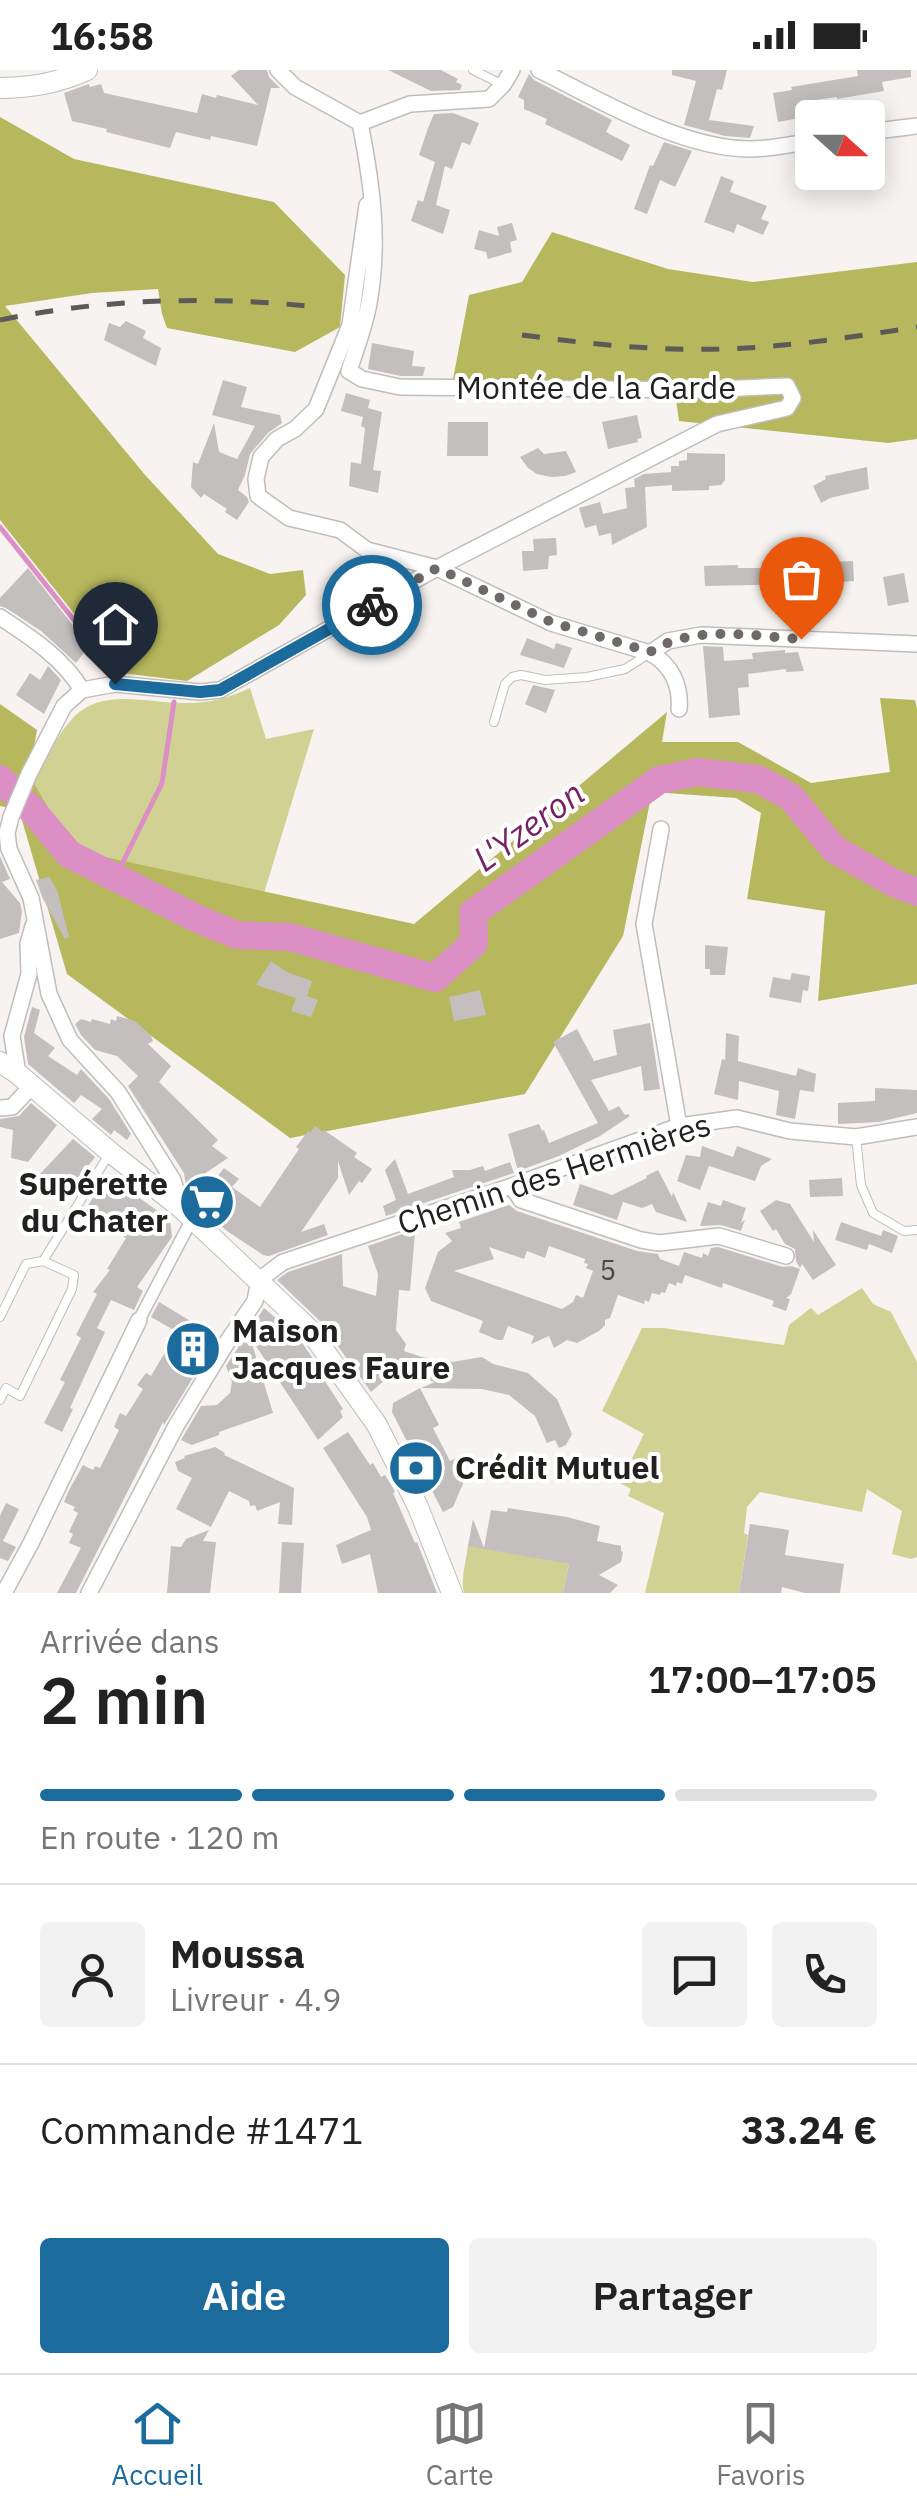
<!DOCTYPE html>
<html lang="fr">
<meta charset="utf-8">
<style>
:root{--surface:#fff;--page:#f2f2f2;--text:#222;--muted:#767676;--line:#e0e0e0;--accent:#1c6b9d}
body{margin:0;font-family:"IBM Plex Sans",sans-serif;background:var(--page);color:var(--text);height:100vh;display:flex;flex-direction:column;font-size:38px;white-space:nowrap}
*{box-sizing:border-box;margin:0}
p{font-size:32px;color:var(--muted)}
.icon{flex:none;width:55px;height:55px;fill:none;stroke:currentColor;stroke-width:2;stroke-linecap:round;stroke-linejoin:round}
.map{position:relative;height:1523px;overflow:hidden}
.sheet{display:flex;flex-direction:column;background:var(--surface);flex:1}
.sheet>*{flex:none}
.needle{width:65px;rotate:111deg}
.tools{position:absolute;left:795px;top:30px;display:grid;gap:20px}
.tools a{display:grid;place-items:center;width:90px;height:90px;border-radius:10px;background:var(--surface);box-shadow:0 5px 25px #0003;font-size:50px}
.pin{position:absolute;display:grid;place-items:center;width:85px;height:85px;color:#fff;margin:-102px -42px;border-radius:50% 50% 50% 0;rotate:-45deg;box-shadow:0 0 10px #0007}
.pin .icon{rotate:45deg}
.courier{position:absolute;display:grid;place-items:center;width:100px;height:100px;margin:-50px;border:8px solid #1c6b9d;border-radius:50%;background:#fff;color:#222;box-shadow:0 2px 12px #0007}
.head em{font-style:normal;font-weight:600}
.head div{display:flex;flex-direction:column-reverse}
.head{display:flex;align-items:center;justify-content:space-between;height:170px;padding:0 40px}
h1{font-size:65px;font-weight:600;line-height:75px}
.bar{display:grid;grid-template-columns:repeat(4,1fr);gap:15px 10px;align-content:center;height:120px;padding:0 40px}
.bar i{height:12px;border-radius:8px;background:var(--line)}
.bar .current{background:var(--accent)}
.bar p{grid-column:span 4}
.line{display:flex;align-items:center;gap:25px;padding:0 40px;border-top:2px solid var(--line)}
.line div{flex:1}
.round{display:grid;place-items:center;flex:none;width:105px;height:105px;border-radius:10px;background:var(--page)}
.cta{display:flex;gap:20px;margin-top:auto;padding:20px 40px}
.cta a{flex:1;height:115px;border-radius:10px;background:var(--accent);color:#fff;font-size:40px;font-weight:600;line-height:115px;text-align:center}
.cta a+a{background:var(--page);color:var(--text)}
.status{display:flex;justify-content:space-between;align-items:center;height:70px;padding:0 50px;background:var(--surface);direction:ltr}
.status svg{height:28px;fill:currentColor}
.menu{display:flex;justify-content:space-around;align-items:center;height:140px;border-top:2px solid var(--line);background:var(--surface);font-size:28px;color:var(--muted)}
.menu a{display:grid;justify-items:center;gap:5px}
.menu .current{color:var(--accent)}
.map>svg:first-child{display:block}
.green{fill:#d0d193}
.forest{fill:#b7b75d}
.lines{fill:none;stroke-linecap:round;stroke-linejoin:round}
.stream{stroke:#dc8fc4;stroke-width:5}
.river{stroke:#dc8fc4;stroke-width:28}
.building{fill:#c4bfbf;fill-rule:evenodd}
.service-casing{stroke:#c1bdbc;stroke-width:10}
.pedestrian-casing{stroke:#c1bdbc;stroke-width:14}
.minor-casing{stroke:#c1bdbc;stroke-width:18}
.tertiary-casing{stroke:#c1bdbc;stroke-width:22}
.service{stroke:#fff;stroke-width:8}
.pedestrian{stroke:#fff;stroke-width:11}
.minor{stroke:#fff;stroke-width:15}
.tertiary{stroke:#fff;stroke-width:20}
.rail{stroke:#5c5a59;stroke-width:5;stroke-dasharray:18 18;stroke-linecap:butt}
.done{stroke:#6d6a69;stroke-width:10;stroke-dasharray:0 18}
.route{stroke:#1c6b9d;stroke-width:12}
.labels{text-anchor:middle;stroke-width:8;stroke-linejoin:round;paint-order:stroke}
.number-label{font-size:28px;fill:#4a4848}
.street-label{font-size:32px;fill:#222120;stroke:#fff}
.poi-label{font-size:32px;font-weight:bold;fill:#222120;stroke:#fff;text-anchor:start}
.water-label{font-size:35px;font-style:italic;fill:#782063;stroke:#fff}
</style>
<div class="status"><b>16:58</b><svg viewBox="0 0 49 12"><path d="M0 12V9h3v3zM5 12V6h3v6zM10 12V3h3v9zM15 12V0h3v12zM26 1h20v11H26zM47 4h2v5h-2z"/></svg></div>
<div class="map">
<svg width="917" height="1523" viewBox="0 0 917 1523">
<rect width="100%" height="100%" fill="#f7f3f1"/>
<!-- green -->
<g class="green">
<path d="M250,618L266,669L314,659L254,856L72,780L30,715C42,696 57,665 72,649C101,617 146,633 183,633C207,634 229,628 250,618Z"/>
<polygon points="862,1218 873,1234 891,1242 917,1292 917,1487 911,1489 892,1484 902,1441 867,1419 862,1442 760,1422 747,1437 744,1463 748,1465 739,1523 645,1523 664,1443 628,1426 631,1419 620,1413 644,1364 602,1341 642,1258 663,1258 784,1275 789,1255 811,1238 818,1245"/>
<path d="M468,1474L569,1494L563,1523H464C460,1509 467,1490 468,1474Z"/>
</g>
<!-- forest -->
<g class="forest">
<polygon points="0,47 74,89 274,132 345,205 340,257 295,282 167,258 162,244 158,219 92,223 5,236 146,406 218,484 270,504 303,500 306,525 279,555 187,611 121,603 0,450"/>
<polygon points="552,162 668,199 753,212 917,192 917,369 888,373 679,351 674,314 453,309 469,225 522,212"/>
<polygon points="880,628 915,630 917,639 917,914 818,931 825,841 747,829 761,743 736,728 652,722 623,866 525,1024 290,1068 67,904 19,740 0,736 0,634 37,660 29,705 73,780 414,854 667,642 662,672 738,672 811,713 890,702"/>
</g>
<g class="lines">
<!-- stream -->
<g class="stream">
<polyline points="0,457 97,579"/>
<polyline points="115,808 162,713 174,632"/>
</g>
<!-- river -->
<polyline class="river" points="0,709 33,741 69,784 200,850 237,865 290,867 435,908 474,873 473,843 659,710 697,702 758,709 791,727 834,779 892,812 917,822"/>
</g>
<!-- building -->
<g class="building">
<polygon points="239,0 267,0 269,7 280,18 271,18 257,76 211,66 210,70 176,62 170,78 106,62 107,59 72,51 64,23 89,14 90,17 101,14 104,23 197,43 202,24 216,28 217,25 258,35 231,6"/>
<polygon points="388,0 441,0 458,9 456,12 462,15 460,20 431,21"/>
<polygon points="672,0 727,0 722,20 717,19 709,50 754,56 750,68 725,66 684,55 696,11 672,5"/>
<polygon points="857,0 911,0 911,7 882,12 884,21 837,29 837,27 808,31 810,46 778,52 773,23 792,20 791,17 858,6"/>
<polygon points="529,4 534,10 612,50 606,62 630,75 622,91 545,54 547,49 524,39 524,30 518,27"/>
<polygon points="453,43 479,53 470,75 462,72 452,99 445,96 436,135 450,140 443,164 411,151 418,130 423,132 435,92 419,85 428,58 434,44"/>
<polygon points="664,72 692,81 675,117 660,110 647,144 634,139 650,95 653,96"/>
<polygon points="721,106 734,111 730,122 767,136 761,149 769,152 763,165 737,154 734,163 704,152"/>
<polygon points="512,153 517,170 510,172 512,182 488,189 486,182 474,179 479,160 499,166 497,157"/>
<polygon points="126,251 146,261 143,268 161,278 156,296 104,270 109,253 120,257"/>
<polygon points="372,273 414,281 412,296 425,297 423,306 401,306 368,299"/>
<polygon points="223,310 247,317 241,337 280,345 282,353 269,362 250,384 245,405 238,420 247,427 249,432 237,450 225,442 227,439 204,424 201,428 191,417 193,392 198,394 214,353 219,382 237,389 255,356 212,345"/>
<polygon points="346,323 370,330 368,338 382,342 373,400 381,401 378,423 349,416 351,392 361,394 365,358 361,356 363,347 341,341"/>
<polygon points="637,345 642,368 637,369 638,372 608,379 602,352"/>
<polygon points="448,352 488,352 488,386 447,386"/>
<polygon points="538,378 544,384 566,381 576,402 565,406 551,407 537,404 528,398 520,387"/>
<polygon points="687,383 725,384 725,410 721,415 709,416 709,420 672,421 672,415 645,417 647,457 612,475 611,463 599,466 596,455 585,458 579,438 600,432 603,444 627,438 625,418 635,417 634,409 644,404 671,402 671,396 679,396 679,391 687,390"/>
<polygon points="867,397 869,419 830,428 821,433 813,416 826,409 825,406"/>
<polygon points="556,468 557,485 549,486 548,499 523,501 522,481 534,481 533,469"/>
<polygon points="853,491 854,511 827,513 826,492"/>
<polygon points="801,494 801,514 705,516 704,496 738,495 738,498 768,498 768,495"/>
<polygon points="28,498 89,576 76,593 41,561 6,538 0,536 0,528"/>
<polygon points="904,503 909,532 888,536 883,507"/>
<polygon points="527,568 554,579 556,573 572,578 564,598 520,585"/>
<polygon points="703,576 723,577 724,591 753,589 752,583 785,580 785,583 798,582 804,601 786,602 786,599 748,604 749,617 738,618 740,645 709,648"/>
<polygon points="48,596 61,610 44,644 16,625 30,603 40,610"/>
<polygon points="533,615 555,620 546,643 525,634"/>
<polygon points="0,786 10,809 2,812 20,833 22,841 19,863 0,869"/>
<polygon points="49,807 57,820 69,867 65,869 43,829 36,810"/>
<polygon points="705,875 728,877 725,905 710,905 710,899 705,899"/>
<polygon points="271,891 287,902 312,911 307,926 318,930 311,947 291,941 296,928 256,915"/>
<polygon points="792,903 810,906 808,921 803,920 801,933 769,927 773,907 790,910"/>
<polygon points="480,920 486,945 454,951 449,927"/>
<polygon points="32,937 40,940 34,963 55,978 48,986 77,1005 81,999 109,1029 131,1064 127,1070 114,1060 111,1065 92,1049 102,1039 81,1025 74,1033 28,994 24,967"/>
<polygon points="117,946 135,951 151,966 153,971 148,974 171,996 159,1012 218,1070 212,1076 228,1088 186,1116 184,1103 128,1016 138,1006 117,986 95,980 81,965 75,954 81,949 91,952 92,949 110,954 111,949 116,951"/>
<polygon points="650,953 660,1019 644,1021 641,996 591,1010 609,1041 619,1036 625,1045 628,1044 630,1046 600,1066 559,1086 518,1101 508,1064 539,1054 542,1061 544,1060 549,1073 598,1053 553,972 577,959 594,991 617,985 613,960"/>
<polygon points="726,963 739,966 738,991 796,1006 798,998 816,1004 814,1022 800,1020 795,1049 776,1045 779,1021 739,1011 738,1030 714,1024 722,989 725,990"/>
<polygon points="875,1018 917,1020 917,1043 879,1052 838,1054 838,1033 875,1031"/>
<polygon points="31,1033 57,1055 28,1092 11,1088 13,1060 0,1057 0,1049 19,1046"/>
<polygon points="315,1056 323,1062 324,1060 357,1083 354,1087 372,1099 362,1113 359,1111 349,1125 338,1091 338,1108 301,1162 324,1154 328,1165 269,1186 263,1185 227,1161 196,1134 224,1098 239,1109 232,1117 260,1137 299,1079 296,1077 308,1061 310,1063"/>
<polygon points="73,1069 95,1087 60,1132 45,1119 46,1116 37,1107"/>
<polygon points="702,1076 733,1087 737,1076 772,1089 761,1096 755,1111 709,1096 700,1120 677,1111 686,1085 700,1087"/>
<polygon points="395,1089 408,1124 454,1107 452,1100 470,1100 483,1096 485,1101 510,1092 514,1103 421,1134 418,1131 418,1135 386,1146 383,1136 396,1130 385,1100"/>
<polygon points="658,1100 672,1127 673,1122 687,1152 656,1142 652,1134 642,1138 623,1132 617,1150 573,1135 580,1114 612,1125 647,1108 646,1106"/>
<polygon points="108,1105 170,1150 172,1167 137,1217 143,1221 134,1240 111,1230 97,1258 105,1262 70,1338 73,1339 62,1362 44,1353 65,1312 60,1310 81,1268 76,1265 97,1224 93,1222 110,1200 107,1199 126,1168 102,1152 100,1156 87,1147 90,1143 85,1140"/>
<polygon points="842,1108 843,1126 810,1127 809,1110"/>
<polygon points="723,1130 746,1138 741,1153 745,1150 741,1161 721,1155 700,1156 708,1132 721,1136"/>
<polygon points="776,1130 790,1134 814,1172 813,1160 836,1195 813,1210 802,1194 800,1198 796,1191 795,1179 785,1174 776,1159 773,1161 760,1141"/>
<path d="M509,1135L517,1141L637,1181L658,1184L660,1189L679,1196L684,1182L702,1188L703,1183L708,1186L711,1178L718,1177L783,1197L791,1196L800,1199L791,1224L786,1228L790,1229L786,1241L772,1236L774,1231L723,1213L722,1218L685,1205L682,1214L677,1212L676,1216L669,1213L665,1223L661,1222L660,1225L652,1223L649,1232L645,1230L644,1234L618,1225L610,1248L605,1250V1255L599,1261L577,1273L567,1270L554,1278L549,1266L531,1274L534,1266L508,1256L503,1270H498L479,1262L483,1251L431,1231L425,1218L438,1182L452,1171L445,1163L461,1158L459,1152ZM549,1176L585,1189L584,1193L588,1194L586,1198L593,1201L583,1228L576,1225L573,1232L562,1239L454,1201L494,1189L489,1177L524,1189L527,1181L545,1188Z"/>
<polygon points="841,1152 881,1166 883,1160 898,1166 892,1183 869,1174 867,1180 835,1170"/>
<polygon points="408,1162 415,1164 410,1221 399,1220 396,1260 406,1274 404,1281 422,1287 452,1292 482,1287 493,1294 528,1303 557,1329 572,1364 566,1375 559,1378 555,1370 547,1373 535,1346 509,1325 482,1319 421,1318 435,1312 410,1305 410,1288 371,1322 319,1250 277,1210 288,1202 342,1184 343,1216 376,1226 378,1204 368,1176"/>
<polygon points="159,1232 192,1252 185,1262 211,1278 164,1355 163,1352 76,1523 57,1523 81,1478 69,1473 73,1464 69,1462 78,1443 73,1440 75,1437 64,1432 68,1422 83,1395 93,1400 95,1396 100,1398 119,1360 114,1357 120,1343 126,1346 143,1319 137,1315 146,1303 151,1306 170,1274 167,1272 174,1260 151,1247"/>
<polygon points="264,1238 298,1267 323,1303 321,1305 343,1339 340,1341 343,1347 318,1370 250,1267 273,1343 219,1362 219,1365 192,1375 181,1370 201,1336 217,1335 230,1323 232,1312 226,1296"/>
<polygon points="420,1318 439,1355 433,1358 450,1391 456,1388 466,1407 453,1437 443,1442 392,1342 393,1333"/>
<polygon points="348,1362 370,1395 373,1393 381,1407 385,1405 393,1418 395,1422 393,1423 415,1473 417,1472 437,1523 378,1523 370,1484 342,1494 336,1475 371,1460 367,1447 323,1378"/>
<polygon points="215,1377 225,1383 224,1385 294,1418 292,1455 278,1454 280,1432 257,1441 255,1435 250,1436 249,1431 229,1421 211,1457 176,1439 192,1408 178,1401 175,1392 185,1388 184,1386"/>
<polygon points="6,1433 19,1439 3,1471 16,1477 8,1491 0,1488 0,1446"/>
<polygon points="508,1438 567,1447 600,1456 597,1471 621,1476 621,1481 623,1482 621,1492 599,1505 618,1515 610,1523 563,1523 569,1494 468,1476 473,1449 484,1478 491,1440 507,1442"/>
<polygon points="750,1454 789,1460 785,1485 844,1494 840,1523 805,1523 782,1517 781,1523 739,1523"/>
<polygon points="209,1460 203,1471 216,1472 210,1523 167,1523 171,1476 181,1477 186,1469"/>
<polygon points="282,1472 304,1473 301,1523 279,1523"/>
</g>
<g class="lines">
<!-- service casing -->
<g class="service-casing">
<g id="service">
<polyline points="473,0 503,15"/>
<polyline points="494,652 505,614 512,607 521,605 545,610 587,607 625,599 650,583"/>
<polyline points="856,1067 861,1115 873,1143 904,1161 917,1160"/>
<polyline points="43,1191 108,1086"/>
<polyline points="0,1247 26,1194 43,1191 74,1205 72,1219 20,1326 6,1318 0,1330"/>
</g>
</g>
<!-- pedestrian casing -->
<g class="pedestrian-casing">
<polyline id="pedestrian" points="139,1250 192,1149"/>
</g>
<!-- minor casing -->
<g class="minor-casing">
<g id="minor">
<path d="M539,0C600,30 681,79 750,79C771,79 793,74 812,71"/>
<polyline points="360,53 410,34 489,29 503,15 512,0"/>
<polyline points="868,62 917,56"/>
<path d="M367,135L350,255L316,339L295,359L277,369L261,387L256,409L258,426L289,448L340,460L367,480L437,498L551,553L650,583C671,594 681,615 679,639"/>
<path d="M0,547C29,566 64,589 82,620"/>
<polyline points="650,583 668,571 701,565 917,574"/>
<polyline points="661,759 644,854 679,1056"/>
<polyline points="18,1004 12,966 29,904 28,874 33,856"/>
<polyline points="0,1038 12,1037 32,1016"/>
<polyline points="512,1116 521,1130 641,1170 659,1173 719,1166 786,1186"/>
<path d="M181,1138L173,1110L118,1022L70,970L49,924L31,828L9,779L7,763L11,747L29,704L64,636L82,620L115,614L200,622L220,620L437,498L717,354L787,338L793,328L787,316L696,320L400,317L362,309L349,301C356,279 365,256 369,233C380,172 372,113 360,53L295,17L278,0"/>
<polyline points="4,1523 31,1473 139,1250"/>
<polyline points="89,1523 176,1356 229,1269 255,1231 259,1210 283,1192 512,1116 679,1056 737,1048 790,1061 856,1067 917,1057"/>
</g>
</g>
<!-- tertiary casing -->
<g class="tertiary-casing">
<g id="tertiary">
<path d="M0,18C30,18 59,13 87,0"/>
<polyline points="0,992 18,1004 110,1082 181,1138 308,1258 377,1355 418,1437 452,1523"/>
</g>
</g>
<!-- service -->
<use href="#service" class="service"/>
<!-- pedestrian -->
<use href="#pedestrian" class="pedestrian"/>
<!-- minor -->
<use href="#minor" class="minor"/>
<!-- tertiary -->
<use href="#tertiary" class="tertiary"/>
<!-- rail -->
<g class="rail">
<path d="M0,250C102,229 204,226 308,236"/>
<path d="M522,265C589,274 656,281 724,279C788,277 853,267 917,257"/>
</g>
</g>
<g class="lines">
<!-- done -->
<path class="done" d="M372,535L437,498L551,552L650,582C694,554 751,566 801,569"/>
<!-- route -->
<polyline class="route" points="115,614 200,622 220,620 372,535"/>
</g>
<!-- icons -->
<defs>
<g id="supermarket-disc" transform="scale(2.875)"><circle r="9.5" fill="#1c6b9d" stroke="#fff"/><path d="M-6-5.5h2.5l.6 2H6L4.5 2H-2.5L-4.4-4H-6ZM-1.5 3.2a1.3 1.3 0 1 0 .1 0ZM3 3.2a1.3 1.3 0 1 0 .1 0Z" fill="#fff"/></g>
<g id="building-disc" transform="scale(2.875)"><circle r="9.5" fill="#1c6b9d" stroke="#fff"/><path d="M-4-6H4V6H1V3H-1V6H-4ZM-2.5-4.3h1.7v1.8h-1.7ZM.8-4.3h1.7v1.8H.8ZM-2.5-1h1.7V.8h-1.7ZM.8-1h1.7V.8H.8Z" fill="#fff"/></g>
<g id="bank-disc" transform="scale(2.875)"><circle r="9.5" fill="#1c6b9d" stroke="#fff"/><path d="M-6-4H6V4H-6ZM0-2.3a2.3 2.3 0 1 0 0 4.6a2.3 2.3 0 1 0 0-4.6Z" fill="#fff"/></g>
</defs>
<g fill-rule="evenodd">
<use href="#supermarket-disc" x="207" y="1132"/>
<use href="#building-disc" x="193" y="1279"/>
<use href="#bank-disc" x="416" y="1398"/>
</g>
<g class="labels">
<!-- number labels -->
<g class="number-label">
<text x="608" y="1210">5</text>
</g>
<!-- street labels -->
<g class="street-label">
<text x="596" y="329">Montée de la Garde</text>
<text transform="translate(554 1104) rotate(-18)" y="11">Chemin des Hermières</text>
</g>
<!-- poi labels -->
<g class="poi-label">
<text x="168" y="1125" text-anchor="end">Supérette<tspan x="168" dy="37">du Chater</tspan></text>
<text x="232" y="1272">Maison<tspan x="232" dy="37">Jacques Faure</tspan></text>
<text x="455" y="1409">Crédit Mutuel</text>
</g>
<!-- water labels -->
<g class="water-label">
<text transform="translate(529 756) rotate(-36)" y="12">L'Yzeron</text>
</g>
</g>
</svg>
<div class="tools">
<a><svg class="needle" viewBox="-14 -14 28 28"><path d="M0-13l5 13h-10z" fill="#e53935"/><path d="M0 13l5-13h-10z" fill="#767676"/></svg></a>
</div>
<div class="pin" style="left:801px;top:569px;background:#ea580c"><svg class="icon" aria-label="bag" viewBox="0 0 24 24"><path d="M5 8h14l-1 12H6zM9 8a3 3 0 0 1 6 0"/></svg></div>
<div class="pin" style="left:115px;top:614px;background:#1f2937"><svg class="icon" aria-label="home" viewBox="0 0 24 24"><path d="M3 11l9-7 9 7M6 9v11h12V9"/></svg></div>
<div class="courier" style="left:372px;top:535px"><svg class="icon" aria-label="bike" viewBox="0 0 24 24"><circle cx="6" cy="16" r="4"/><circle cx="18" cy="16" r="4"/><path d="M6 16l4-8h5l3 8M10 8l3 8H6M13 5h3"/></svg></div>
</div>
<section class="sheet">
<div class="head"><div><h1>2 min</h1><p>Arrivée dans</p></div><em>17:00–17:05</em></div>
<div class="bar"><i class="current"></i><i class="current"></i><i class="current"></i><i></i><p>En route · 120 m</p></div>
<div class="line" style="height:180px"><a class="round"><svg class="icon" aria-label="person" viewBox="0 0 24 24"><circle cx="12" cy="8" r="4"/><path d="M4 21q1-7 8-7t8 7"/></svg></a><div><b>Moussa</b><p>Livreur · 4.9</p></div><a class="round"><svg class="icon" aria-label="chat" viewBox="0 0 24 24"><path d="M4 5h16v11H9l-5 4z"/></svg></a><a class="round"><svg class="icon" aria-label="phone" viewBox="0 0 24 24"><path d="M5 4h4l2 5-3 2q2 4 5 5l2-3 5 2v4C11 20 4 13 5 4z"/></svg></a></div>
<div class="line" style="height:130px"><div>Commande #1471</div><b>33.24 €</b></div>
<div class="cta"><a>Aide</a><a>Partager</a></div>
</section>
<nav class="menu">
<a class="current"><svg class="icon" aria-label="home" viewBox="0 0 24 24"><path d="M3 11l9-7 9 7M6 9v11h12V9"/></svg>Accueil</a>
<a><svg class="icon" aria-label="map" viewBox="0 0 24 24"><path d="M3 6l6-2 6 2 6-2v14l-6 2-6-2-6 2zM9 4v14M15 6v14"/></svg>Carte</a>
<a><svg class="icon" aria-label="saved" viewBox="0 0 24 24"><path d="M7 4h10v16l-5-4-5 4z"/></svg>Favoris</a>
</nav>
